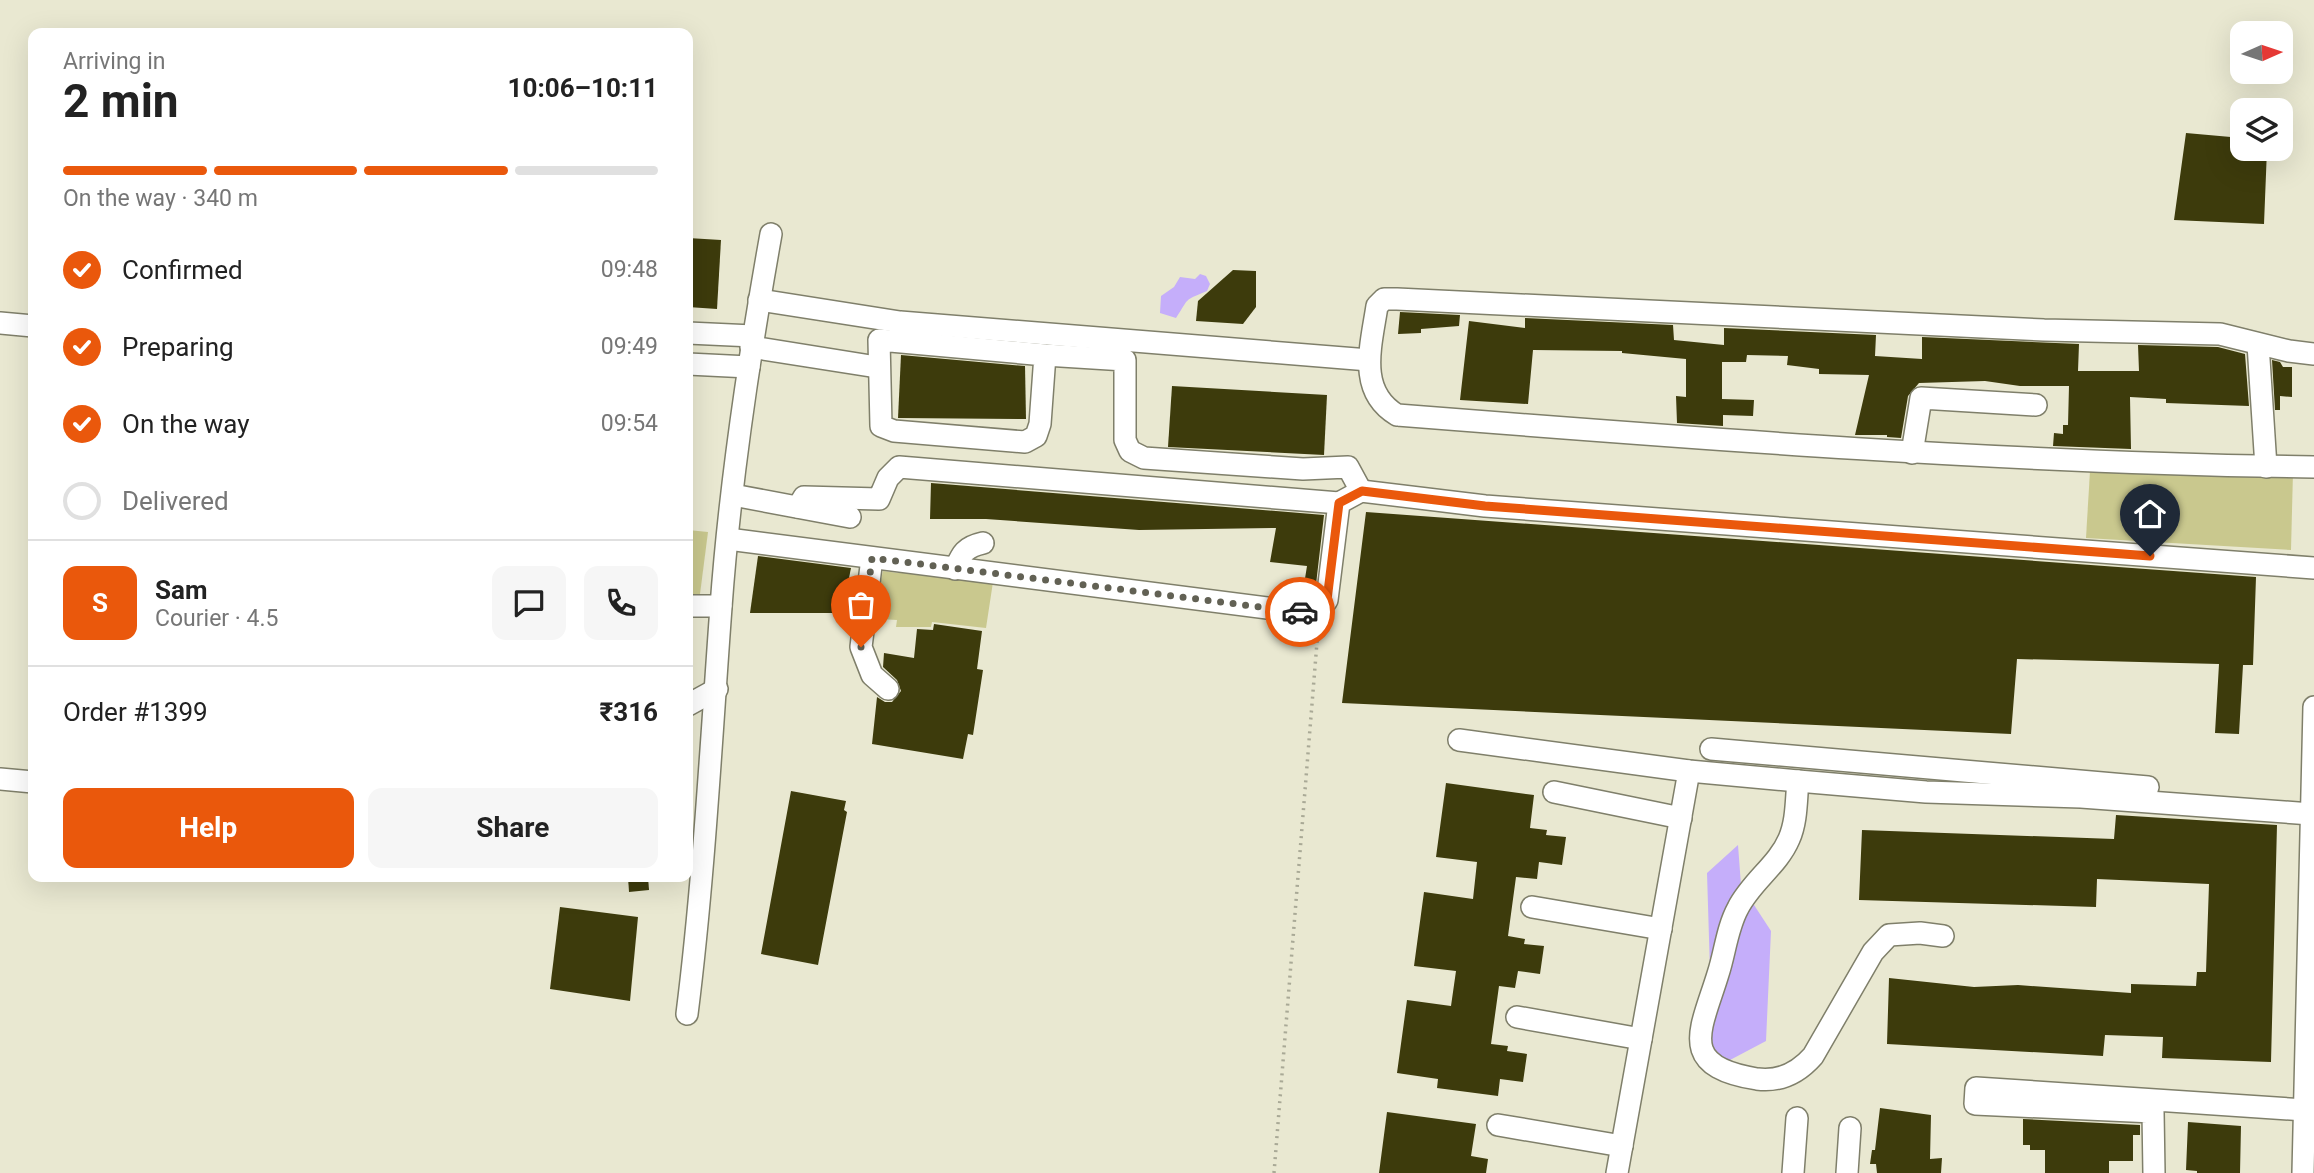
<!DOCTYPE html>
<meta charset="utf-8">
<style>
:root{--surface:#fff;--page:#f6f6f6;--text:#222;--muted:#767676;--line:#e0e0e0;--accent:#ea580c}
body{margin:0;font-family:Roboto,sans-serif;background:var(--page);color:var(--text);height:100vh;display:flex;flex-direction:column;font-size:26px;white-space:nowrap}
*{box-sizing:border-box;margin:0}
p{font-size:23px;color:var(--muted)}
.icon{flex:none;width:38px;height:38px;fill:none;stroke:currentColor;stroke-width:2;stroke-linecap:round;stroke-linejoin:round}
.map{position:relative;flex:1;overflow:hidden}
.drawer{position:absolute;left:28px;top:28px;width:665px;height:854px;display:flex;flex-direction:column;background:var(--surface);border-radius:14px;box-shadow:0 7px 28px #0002}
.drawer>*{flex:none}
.needle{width:46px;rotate:87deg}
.fabs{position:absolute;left:2230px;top:21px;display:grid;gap:14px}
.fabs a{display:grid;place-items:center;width:63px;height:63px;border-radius:14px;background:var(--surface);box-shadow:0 7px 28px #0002;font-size:35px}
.pin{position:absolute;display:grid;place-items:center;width:60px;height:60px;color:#fff;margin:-72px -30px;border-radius:50% 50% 50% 0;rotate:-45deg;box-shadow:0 0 7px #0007}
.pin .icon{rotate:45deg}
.courier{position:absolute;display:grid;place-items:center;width:70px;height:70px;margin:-35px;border:5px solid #ea580c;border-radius:50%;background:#fff;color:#222;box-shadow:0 2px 9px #0007}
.headline em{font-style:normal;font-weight:700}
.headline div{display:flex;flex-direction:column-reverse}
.headline{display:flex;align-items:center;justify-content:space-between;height:119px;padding:0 35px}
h1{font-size:46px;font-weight:700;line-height:52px}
.bar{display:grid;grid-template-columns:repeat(4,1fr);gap:10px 7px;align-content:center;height:84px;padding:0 35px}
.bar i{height:9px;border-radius:5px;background:var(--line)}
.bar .active{background:var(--accent)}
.bar p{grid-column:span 4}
.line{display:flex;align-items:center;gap:18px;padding:0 35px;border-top:2px solid var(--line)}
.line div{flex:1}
.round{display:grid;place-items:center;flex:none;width:74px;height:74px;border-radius:14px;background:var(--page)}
ol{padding:0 35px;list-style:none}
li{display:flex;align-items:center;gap:21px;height:77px}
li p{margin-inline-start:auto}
li .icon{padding:7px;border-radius:50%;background:var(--accent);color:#fff;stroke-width:4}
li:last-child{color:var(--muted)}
li i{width:38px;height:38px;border:4px solid var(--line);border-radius:50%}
.button{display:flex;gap:14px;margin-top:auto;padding:14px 35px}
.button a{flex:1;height:80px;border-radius:14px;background:var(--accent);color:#fff;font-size:28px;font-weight:700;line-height:80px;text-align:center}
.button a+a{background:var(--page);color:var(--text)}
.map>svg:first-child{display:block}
.green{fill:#c9c88e}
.water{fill:#c5aefa}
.building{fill:#3d3b0c}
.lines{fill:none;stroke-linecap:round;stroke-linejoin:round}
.minor-casing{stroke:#7f7f6a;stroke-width:24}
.path{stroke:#a9a996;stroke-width:3.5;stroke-dasharray:2 5;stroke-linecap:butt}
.minor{stroke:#fff;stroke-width:21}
.done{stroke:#626154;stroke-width:7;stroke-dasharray:0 12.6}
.route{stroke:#ea580c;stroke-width:9}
</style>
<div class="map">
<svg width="2314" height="1173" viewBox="0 0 2314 1173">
<rect width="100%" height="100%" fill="#e9e8d1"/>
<!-- green -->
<g class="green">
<polygon points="2090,471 2293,472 2291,550 2086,538"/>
<polygon points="688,530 708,532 700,594 688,594"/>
<polygon points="900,570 993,582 986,628 932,622 931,627 896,627 897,620 880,619 884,600 877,597 883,571 898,573"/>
</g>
<!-- water -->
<g class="water">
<path d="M1200,274L1206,276L1210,284L1207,291C1183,301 1190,297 1176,318L1160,313L1161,296L1174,287L1180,277L1195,279Z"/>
<polygon points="1738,845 1741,885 1771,931 1766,1041 1713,1069 1707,873"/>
</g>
<!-- building -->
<g class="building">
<polygon points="2186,133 2242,138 2242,149 2267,149 2264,224 2174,220"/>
<polygon points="688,238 721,240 717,309 688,307"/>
<polygon points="1233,270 1256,271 1256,307 1243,324 1196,321 1198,301"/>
<polygon points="1400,312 1460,315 1459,326 1421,329 1421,333 1398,334"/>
<polygon points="1525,318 1673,325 1674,340 1724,345 1724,328 1876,335 1875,356 1922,359 1922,337 2079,344 2078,371 2139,371 2138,345 2218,347 2245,354 2249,406 2166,403 2166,399 2130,397 2131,449 2053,446 2054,433 2063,434 2063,425 2068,425 2069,386 2020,386 1985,381 1919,383 1908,396 1901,438 1887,437 1887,435 1855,435 1869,375 1819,374 1819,369 1787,365 1788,356 1747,355 1746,362 1722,362 1722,399 1754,400 1753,416 1723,415 1723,426 1677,423 1676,396 1686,397 1686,359 1622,353 1622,351 1533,350 1528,404 1460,400 1469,321 1525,328"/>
<polygon points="901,355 1025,366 1026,419 898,418"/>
<polygon points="2272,360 2280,362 2283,367 2292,367 2292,397 2280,396 2280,410 2275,410"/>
<polygon points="1172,386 1327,395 1324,455 1168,447"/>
<polygon points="931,483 1324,515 1315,593 1303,591 1307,566 1270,562 1276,528 1139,530 986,519 930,519"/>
<polygon points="1366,512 2256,577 2253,665 2243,665 2239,734 2215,733 2219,664 2017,659 2011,734 1342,703"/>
<polygon points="758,556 851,568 842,613 750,613"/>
<polygon points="934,624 982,631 977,669 983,670 973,735 968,734 963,759 872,744 877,697 885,702 892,702 901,691 897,680 883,667 884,653 914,658 917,629 933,630"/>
<polygon points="1446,783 1534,795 1530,828 1547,830 1546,835 1566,837 1562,865 1539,862 1537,879 1516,877 1508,936 1525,939 1524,944 1544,946 1540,974 1518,971 1515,988 1499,986 1491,1044 1508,1046 1507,1051 1527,1054 1523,1082 1500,1079 1498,1096 1437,1088 1438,1079 1397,1073 1407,1000 1451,1006 1456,971 1414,966 1424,892 1473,899 1477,862 1436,857"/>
<polygon points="791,791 846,801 844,810 847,812 818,965 761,954"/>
<polygon points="2116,815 2277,825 2271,1062 2162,1058 2163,1037 2105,1035 2103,1056 1887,1044 1889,978 1974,987 2018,985 2131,993 2131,984 2196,986 2197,972 2206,972 2209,884 2097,879 2096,907 1859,900 1862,830 2114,839"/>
<polygon points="628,877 648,877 649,890 629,892"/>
<polygon points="560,907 638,917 630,1001 550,989"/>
<polygon points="1880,1108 1931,1115 1930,1159 1942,1158 1941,1173 1877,1173 1876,1164 1870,1164 1872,1150 1875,1150"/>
<polygon points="1387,1112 1476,1124 1471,1156 1488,1159 1486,1173 1379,1173"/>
<polygon points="2023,1119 2140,1125 2140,1135 2133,1135 2133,1161 2109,1161 2109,1173 2045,1173 2045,1150 2030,1150 2030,1145 2023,1145"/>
<polygon points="2188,1122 2241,1126 2240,1173 2197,1173 2197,1171 2186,1170"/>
</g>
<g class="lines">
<!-- minor casing -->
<g class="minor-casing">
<g id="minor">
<polyline points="759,300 900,322 1369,360"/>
<polyline points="0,323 33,326"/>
<polyline points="688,333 753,336"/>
<polyline points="2258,344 2266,467"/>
<polyline points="751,347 877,367"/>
<path d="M2314,354L2289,351L2220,334L2044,330L1397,299H1384L1377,306C1371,346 1357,391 1397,415C1703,439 2008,463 2314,467"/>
<polyline points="1045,355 879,340 881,426 894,431 1025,442 1036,436 1040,424 1045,355 1125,360 1125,440 1130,451 1144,458 1303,469 1348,467 1361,491"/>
<polyline points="688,364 749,367"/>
<polyline points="1912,453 1921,398 2036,405"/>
<polyline points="733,495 850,517"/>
<polyline points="798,507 804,497 879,499 888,478 899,467 1339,503"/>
<polyline points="728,539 1306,613 1320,610 1327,600 1339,503 1361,491 1485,506 2314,568"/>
<polyline points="872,558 861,647 872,675 888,689"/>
<path d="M955,569C962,553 965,547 983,543"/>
<polyline points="688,606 721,606"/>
<polyline points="688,705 717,689"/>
<polyline points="1459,740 1689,771 1798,781 1926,792 2081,797 2311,814"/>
<polyline points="1711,749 2148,787"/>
<polyline points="0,779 33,782"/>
<path d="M1798,781C1796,800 1797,821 1789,839C1778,865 1751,882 1738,908C1727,928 1725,953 1718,974C1701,1030 1676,1066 1757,1079C1780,1082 1798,1073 1813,1056L1873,952L1889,935L1920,933L1943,936"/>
<polyline points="1554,792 1681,818"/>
<polyline points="1532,907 1661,929"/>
<path d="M687,1014C704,879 711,743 721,607C730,482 749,357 771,234"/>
<polyline points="1517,1017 1641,1039"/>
<polyline points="1498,1125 1622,1146"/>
<polyline points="1617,1173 1689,771"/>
<polyline points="1793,1173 1797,1118"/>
<polyline points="1847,1173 1850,1128"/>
<polyline points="2154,1173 2153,1112 1975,1104 1976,1088 2305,1110"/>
<polyline points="2303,1173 2314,707"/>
</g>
</g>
<!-- path -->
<polyline class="path" points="1274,1173 1318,630"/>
<!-- minor -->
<use href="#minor" class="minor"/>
</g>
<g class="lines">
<!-- done -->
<polyline class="done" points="861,647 872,558 1300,612"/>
<!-- route -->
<polyline class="route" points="1300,612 1320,610 1327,600 1339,503 1362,491 1485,506 2150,556"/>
</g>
</svg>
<div class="fabs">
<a><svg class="needle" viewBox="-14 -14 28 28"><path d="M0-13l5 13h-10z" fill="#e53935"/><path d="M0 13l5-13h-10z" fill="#767676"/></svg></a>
<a><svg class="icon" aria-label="layers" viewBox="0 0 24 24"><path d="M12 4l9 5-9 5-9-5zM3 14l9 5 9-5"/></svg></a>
</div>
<div class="pin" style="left:861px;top:647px;background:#ea580c"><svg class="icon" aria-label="bag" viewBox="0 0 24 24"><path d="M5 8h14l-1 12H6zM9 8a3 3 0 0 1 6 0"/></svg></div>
<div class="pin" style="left:2150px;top:556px;background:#1f2937"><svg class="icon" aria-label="home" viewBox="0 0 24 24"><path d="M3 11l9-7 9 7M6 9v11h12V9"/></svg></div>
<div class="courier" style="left:1300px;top:612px"><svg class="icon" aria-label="car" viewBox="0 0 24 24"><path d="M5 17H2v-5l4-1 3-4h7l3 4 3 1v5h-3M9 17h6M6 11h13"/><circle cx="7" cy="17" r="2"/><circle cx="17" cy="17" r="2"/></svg></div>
<section class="drawer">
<div class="headline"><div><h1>2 min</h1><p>Arriving in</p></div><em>10:06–10:11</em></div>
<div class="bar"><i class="active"></i><i class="active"></i><i class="active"></i><i></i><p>On the way · 340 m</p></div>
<ol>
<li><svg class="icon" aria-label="check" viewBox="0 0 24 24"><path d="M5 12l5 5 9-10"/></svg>Confirmed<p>09:48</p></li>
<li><svg class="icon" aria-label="check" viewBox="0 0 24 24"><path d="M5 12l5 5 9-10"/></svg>Preparing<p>09:49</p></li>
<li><svg class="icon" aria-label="check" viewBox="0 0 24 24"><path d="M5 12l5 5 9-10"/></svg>On the way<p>09:54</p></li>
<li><i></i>Delivered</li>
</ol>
<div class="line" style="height:126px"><b class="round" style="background:var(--accent);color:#fff">S</b><div><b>Sam</b><p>Courier · 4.5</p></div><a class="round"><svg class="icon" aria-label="chat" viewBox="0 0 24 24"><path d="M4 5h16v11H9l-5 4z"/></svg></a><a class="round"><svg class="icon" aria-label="phone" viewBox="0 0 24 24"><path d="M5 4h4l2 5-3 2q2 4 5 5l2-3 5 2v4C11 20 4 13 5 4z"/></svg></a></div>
<div class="line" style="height:91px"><div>Order #1399</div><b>₹316</b></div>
<div class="button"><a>Help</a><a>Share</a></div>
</section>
</div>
